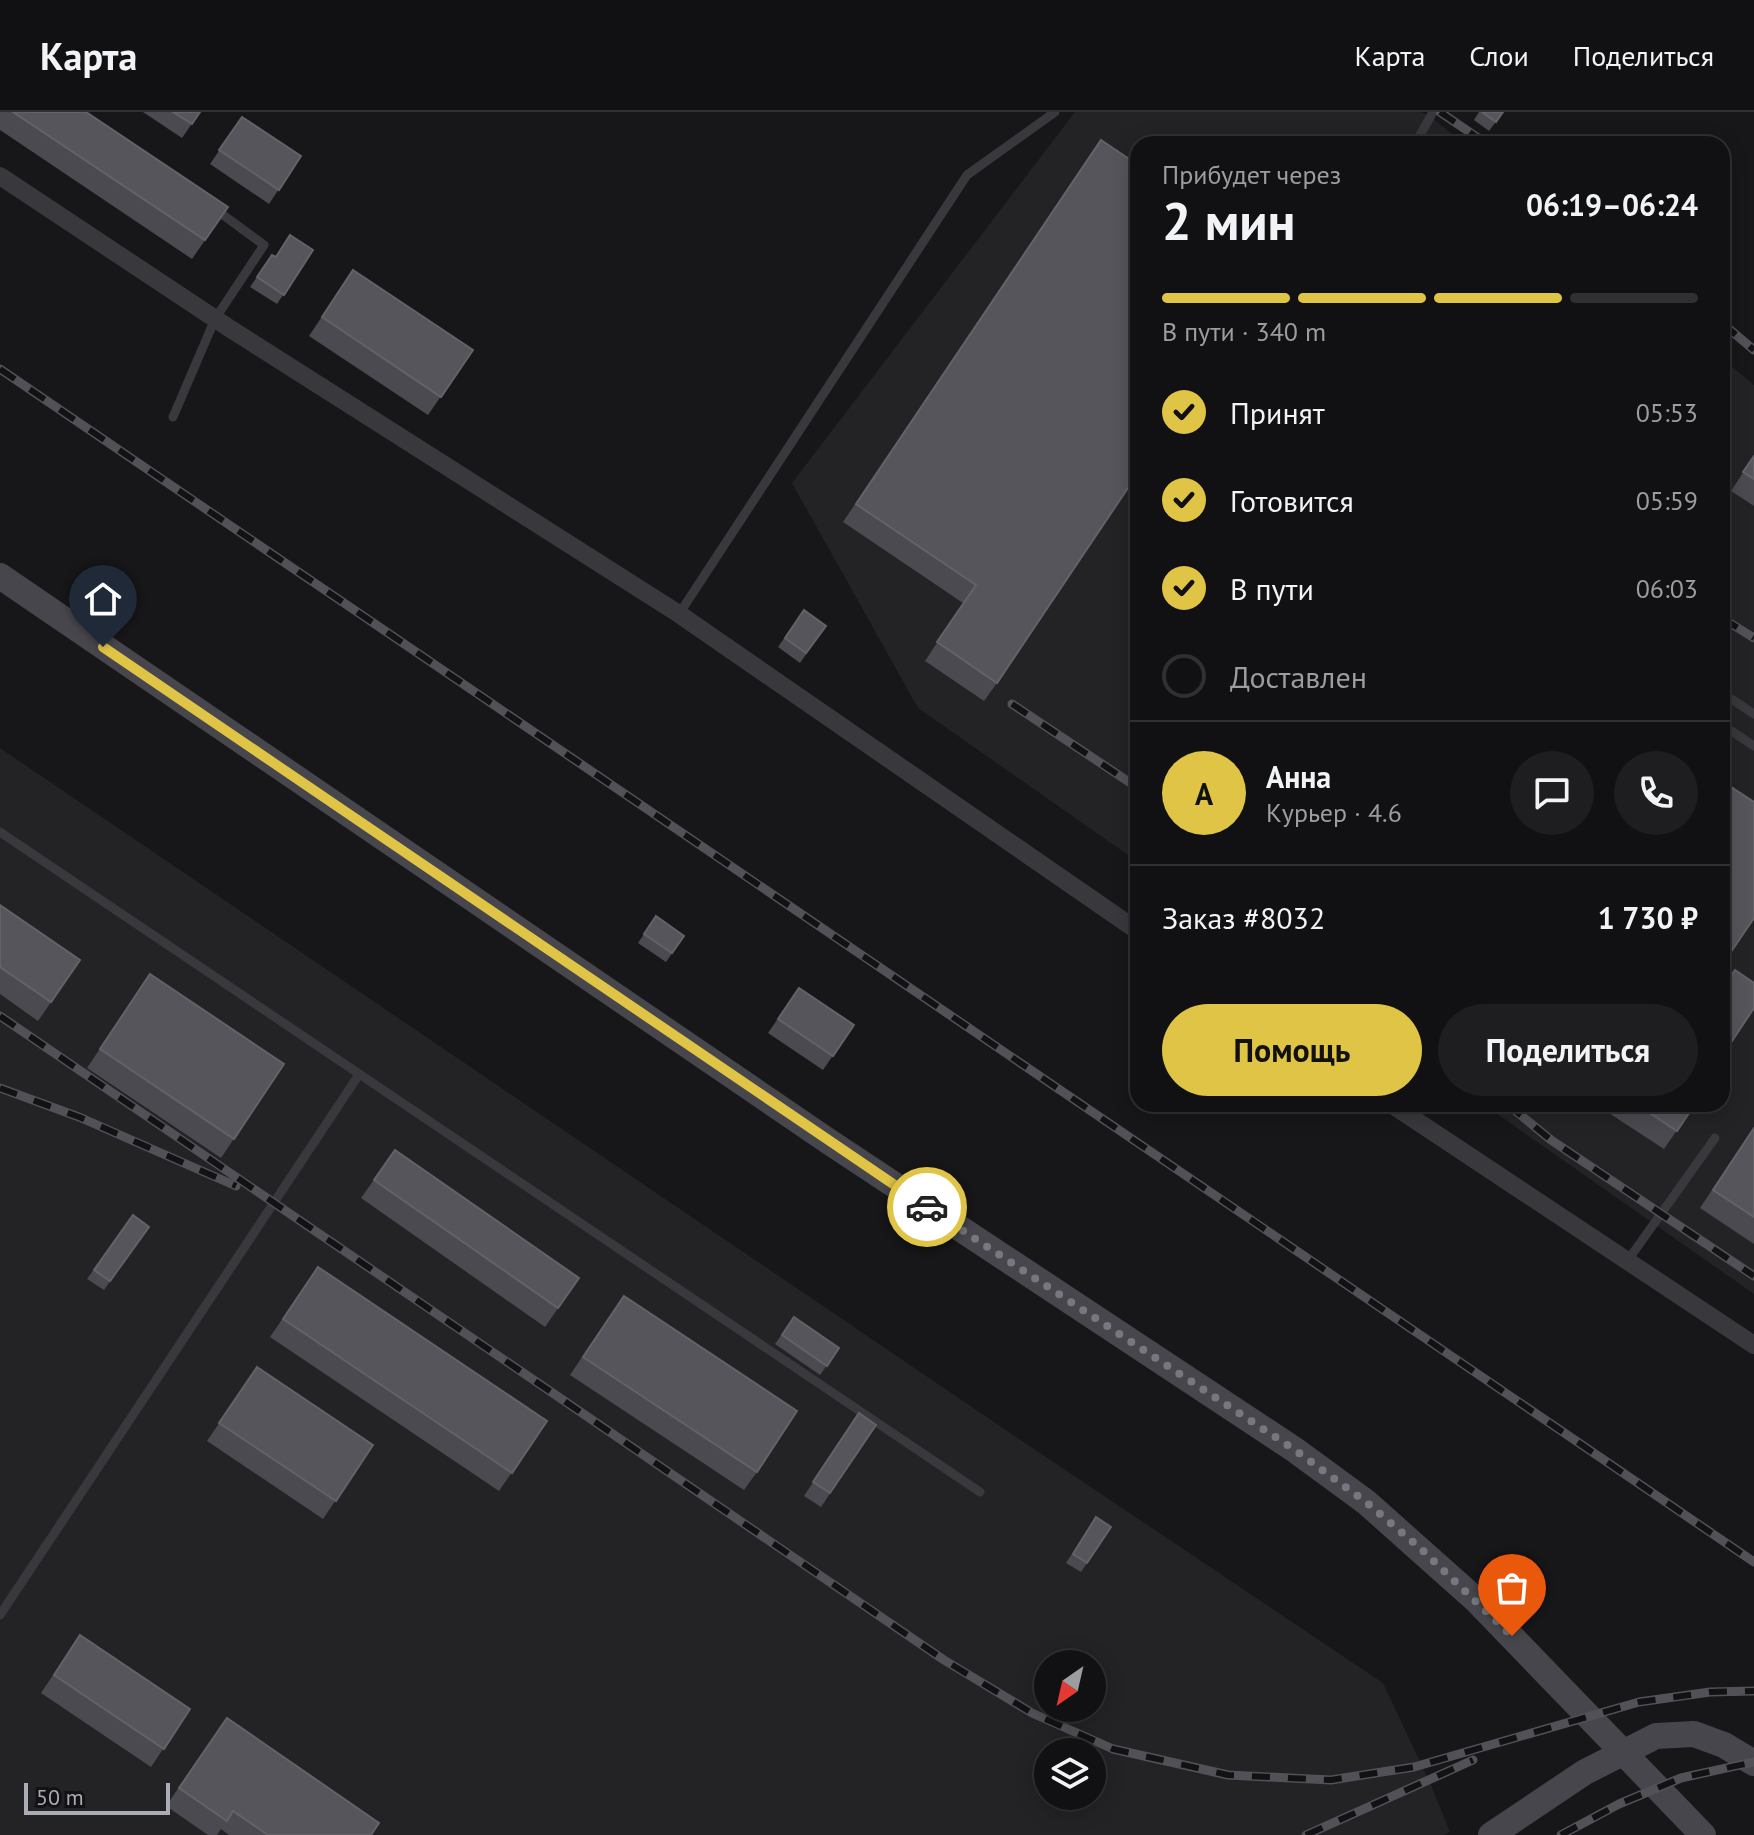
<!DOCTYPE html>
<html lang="ru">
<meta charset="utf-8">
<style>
:root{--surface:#111012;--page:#1e1e20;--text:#f1f3f6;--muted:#9c9d9f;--line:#303032;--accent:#e0c446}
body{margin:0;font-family:"PT Sans",sans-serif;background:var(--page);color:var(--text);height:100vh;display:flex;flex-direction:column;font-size:30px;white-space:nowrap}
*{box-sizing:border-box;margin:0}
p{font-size:26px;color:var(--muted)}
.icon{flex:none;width:44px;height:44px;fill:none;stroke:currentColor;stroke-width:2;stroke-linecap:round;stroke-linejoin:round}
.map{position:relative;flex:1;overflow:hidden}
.details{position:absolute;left:1130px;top:24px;width:600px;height:976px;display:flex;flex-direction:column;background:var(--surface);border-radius:24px;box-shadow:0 4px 20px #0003,0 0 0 2px var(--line)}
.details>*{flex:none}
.needle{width:52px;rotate:214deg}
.fabs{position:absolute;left:1034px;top:1538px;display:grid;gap:16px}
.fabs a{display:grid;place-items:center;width:72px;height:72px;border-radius:50%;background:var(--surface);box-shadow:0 4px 20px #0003,0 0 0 2px var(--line);font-size:40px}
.scale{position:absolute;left:24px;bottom:20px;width:146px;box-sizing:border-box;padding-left:8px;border:4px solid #aaacb7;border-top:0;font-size:22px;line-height:28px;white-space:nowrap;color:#aaacb7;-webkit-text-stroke:6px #121113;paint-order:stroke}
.pin{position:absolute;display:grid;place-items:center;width:68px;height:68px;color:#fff;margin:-82px -34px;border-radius:50% 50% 50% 0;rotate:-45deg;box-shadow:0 0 8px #0007}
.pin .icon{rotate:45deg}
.courier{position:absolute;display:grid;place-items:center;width:80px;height:80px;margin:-40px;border:6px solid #e0c446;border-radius:50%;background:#fff;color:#222;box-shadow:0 2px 10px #0007}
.headline em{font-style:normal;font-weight:600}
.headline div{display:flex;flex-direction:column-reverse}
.headline{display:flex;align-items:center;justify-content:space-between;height:136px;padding:0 32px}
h1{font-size:52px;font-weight:600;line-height:60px}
.bar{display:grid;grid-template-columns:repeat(4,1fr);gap:12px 8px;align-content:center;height:96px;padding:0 32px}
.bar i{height:10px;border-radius:6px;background:var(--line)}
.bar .active{background:var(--accent)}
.bar p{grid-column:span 4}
.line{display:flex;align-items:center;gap:20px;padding:0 32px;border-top:2px solid var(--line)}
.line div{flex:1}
.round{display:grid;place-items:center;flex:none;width:84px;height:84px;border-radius:42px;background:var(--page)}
ol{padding:0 32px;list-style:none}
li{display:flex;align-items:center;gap:24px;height:88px}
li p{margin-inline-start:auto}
li .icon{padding:8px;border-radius:50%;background:var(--accent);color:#111;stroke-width:4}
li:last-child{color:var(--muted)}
li i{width:44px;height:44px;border:4px solid var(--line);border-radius:50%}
.primary-button{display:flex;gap:16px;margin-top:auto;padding:16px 32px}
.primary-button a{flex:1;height:92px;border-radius:48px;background:var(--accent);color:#111;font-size:32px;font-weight:600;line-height:92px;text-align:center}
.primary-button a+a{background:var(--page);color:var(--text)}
header{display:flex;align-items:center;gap:48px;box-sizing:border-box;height:112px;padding:0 40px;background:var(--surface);border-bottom:2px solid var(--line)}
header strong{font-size:38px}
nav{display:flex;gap:44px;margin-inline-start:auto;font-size:28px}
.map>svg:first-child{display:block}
.built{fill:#232225;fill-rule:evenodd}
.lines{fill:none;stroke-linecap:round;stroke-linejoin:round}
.lane{stroke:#38383d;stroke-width:9}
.street{stroke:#38383d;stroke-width:18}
.secondary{stroke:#46464c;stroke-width:26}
.rail-casing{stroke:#515157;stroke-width:9}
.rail{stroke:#121113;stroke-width:6;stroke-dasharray:18;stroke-linecap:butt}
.wall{fill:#4b4a50}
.building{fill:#55555b;stroke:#636269;stroke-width:2}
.done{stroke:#77787f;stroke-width:8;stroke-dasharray:0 14.4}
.route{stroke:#e0c446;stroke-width:10}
</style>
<header>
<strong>Карта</strong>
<nav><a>Карта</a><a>Слои</a><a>Поделиться</a></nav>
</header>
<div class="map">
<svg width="1754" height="1723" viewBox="0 0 1754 1723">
<rect width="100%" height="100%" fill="#171618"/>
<!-- built -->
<g class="built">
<polygon points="1075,0 1420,0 1429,3 1464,32 1138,32 1138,750 918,596 792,371"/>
<polygon points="1722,246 1754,273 1754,1182 1483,992 1722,992"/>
<path d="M0,636L1034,1337L1383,1571L1431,1673L1450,1720L1444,1723H0ZM1048,1552H1092V1596H1048ZM1048,1640H1092V1684H1048Z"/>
</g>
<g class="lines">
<!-- lane -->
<g class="lane">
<polyline points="1415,32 1433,0"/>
<polyline points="173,305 215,207 264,133 215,97"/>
<polyline points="679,502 967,63 1055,0"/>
<polyline points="1722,581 1754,602"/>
<polyline points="1722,613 1754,634"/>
<polyline points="0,720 980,1380"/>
<polyline points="1628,1148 1715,1026"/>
<polyline points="0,1503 358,964"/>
</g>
<!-- street -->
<g class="street">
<polyline points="0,64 229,216 679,502 1138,819"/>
<polyline points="1391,992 1754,1233"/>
</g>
<!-- secondary -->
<g class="secondary">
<polyline points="0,464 828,1029 1295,1338 1366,1390 1476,1488 1703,1723"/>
<polyline points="1491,1723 1585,1660 1656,1624 1694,1622 1724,1633 1754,1651"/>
</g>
<!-- rail casing -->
<g class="rail-casing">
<g id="rail">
<polyline points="1440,0 1487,32"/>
<polyline points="1722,211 1754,238"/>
<polyline points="0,257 1754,1450"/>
<polyline points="1722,506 1754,526"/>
<polyline points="1012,592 1138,676"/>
<polyline points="0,904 944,1548 1032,1601 1113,1637 1228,1663 1331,1668 1414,1655 1639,1590 1710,1580 1754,1579"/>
<polyline points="0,976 79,1005 236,1074"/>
<polyline points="1507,992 1551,1028 1754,1164"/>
<polyline points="1306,1723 1473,1648"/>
<polyline points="1561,1723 1619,1692 1681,1666 1754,1650"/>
</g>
</g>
<!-- rail -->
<use href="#rail" class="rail"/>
</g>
<!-- wall -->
<g class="wall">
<polygon points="0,0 86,0 228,95 192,147 0,18"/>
<polygon points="143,0 200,0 182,26"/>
<polygon points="1479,0 1503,0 1489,19 1474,8"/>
<polygon points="242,5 301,44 269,92 210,52"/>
<polygon points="1088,46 997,571 984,589 925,549 963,491 843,410"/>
<polygon points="313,138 277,192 250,175 272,143 275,145"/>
<polygon points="353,158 473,238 428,303 309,224"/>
<polygon points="1754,344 1754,394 1731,379"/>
<polygon points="804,498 826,514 800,551 778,535"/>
<polygon points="1138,513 1138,522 1134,519"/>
<polygon points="0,793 80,848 38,909 0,882"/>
<polygon points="656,804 684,824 666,850 638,831"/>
<polygon points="150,862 284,952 221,1046 87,956"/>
<polygon points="799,876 854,913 823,958 768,921"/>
<polygon points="1595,992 1695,992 1664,1037"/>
<polygon points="1754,1015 1754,1132 1700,1096"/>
<polygon points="395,1038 579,1166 545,1215 361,1086"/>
<polygon points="133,1103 149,1115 104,1178 87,1167"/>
<polygon points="318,1155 547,1309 499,1379 270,1225"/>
<polygon points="611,1202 757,1360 744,1378 570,1263"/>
<polygon points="794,1205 839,1236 820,1263 775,1232"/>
<polygon points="257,1255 373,1333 323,1407 207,1329"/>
<polygon points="859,1301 876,1313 821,1395 804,1384"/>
<polygon points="1096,1405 1111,1415 1081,1460 1066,1451"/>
<polygon points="80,1523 190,1597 151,1655 41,1581"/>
<polygon points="227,1606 371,1723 229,1723 221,1717 217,1723 208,1723 166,1694"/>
</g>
<!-- building -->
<g class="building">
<polygon points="13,0 86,0 228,95 205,128"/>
<polygon points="173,0 200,0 192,12"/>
<polygon points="1482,0 1503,0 1496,10"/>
<polygon points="242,5 301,44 279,78 219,38"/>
<polygon points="1101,28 1138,53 1138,361 997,571 937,530 976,473 856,392"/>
<polygon points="290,123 313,138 284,183 257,165 272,143 276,145"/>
<polygon points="353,158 473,238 441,285 322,205"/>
<polygon points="1754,344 1754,367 1743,360"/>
<polygon points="804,498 826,514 806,541 785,526"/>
<polygon points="1722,669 1754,690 1754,806 1722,853"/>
<polygon points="0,793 80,848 51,890 0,855"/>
<polygon points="656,804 684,824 672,841 644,822"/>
<polygon points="1735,858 1754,871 1754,896 1722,944 1722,878"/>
<polygon points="150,862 284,952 234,1027 100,937"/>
<polygon points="799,876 854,913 833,944 778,907"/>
<polygon points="1636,992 1695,992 1677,1019"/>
<polygon points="1754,1016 1754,1105 1713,1078"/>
<polygon points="395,1038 579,1166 558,1196 374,1068"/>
<polygon points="133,1103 149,1115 110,1169 94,1158"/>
<polygon points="318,1155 547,1309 512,1361 283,1207"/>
<polygon points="624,1184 797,1299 757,1360 583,1245"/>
<polygon points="794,1205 839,1236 827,1254 782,1223"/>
<polygon points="257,1255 373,1333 336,1389 219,1311"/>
<polygon points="859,1301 876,1313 830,1381 813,1370"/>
<polygon points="1096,1405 1111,1415 1087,1451 1073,1442"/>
<polygon points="80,1523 190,1597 164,1637 54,1563"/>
<polygon points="227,1606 379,1711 371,1723 268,1723 233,1699 227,1709 179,1676"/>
</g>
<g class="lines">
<!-- done -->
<polyline class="done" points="927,1095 1295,1338 1366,1390 1420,1436 1512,1524"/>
<!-- route -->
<polyline class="route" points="103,535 927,1095"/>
</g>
</svg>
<div class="fabs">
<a><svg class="needle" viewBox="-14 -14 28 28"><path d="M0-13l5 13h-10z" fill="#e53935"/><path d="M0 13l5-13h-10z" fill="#9c9d9f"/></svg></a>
<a><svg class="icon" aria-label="layers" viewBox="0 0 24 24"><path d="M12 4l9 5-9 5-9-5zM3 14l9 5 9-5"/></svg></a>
</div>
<div class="scale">50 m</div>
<div class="pin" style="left:1512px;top:1524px;background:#ea580c"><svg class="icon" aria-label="bag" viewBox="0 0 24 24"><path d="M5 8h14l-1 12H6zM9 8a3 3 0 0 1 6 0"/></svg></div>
<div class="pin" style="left:103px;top:535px;background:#1f2937"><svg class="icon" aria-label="home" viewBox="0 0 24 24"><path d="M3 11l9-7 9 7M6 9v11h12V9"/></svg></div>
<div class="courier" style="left:927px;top:1095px"><svg class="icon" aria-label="car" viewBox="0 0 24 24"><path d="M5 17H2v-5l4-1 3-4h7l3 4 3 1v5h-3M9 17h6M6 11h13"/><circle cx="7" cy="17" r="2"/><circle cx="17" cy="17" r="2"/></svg></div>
<section class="details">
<div class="headline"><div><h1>2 мин</h1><p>Прибудет через</p></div><em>06:19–06:24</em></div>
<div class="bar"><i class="active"></i><i class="active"></i><i class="active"></i><i></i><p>В пути · 340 m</p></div>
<ol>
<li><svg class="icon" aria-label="check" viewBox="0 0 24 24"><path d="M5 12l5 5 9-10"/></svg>Принят<p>05:53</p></li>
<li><svg class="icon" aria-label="check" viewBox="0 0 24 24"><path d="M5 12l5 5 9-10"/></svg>Готовится<p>05:59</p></li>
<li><svg class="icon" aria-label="check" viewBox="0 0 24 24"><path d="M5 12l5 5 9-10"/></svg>В пути<p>06:03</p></li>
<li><i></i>Доставлен</li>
</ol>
<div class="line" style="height:144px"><b class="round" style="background:var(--accent);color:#111">А</b><div><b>Анна</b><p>Курьер · 4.6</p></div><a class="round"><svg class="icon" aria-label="chat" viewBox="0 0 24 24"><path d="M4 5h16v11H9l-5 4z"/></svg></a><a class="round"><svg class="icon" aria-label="phone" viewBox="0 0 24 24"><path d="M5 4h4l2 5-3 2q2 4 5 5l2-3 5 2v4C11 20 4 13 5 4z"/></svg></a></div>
<div class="line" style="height:104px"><div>Заказ #8032</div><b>1 730 ₽</b></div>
<div class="primary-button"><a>Помощь</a><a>Поделиться</a></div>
</section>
</div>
